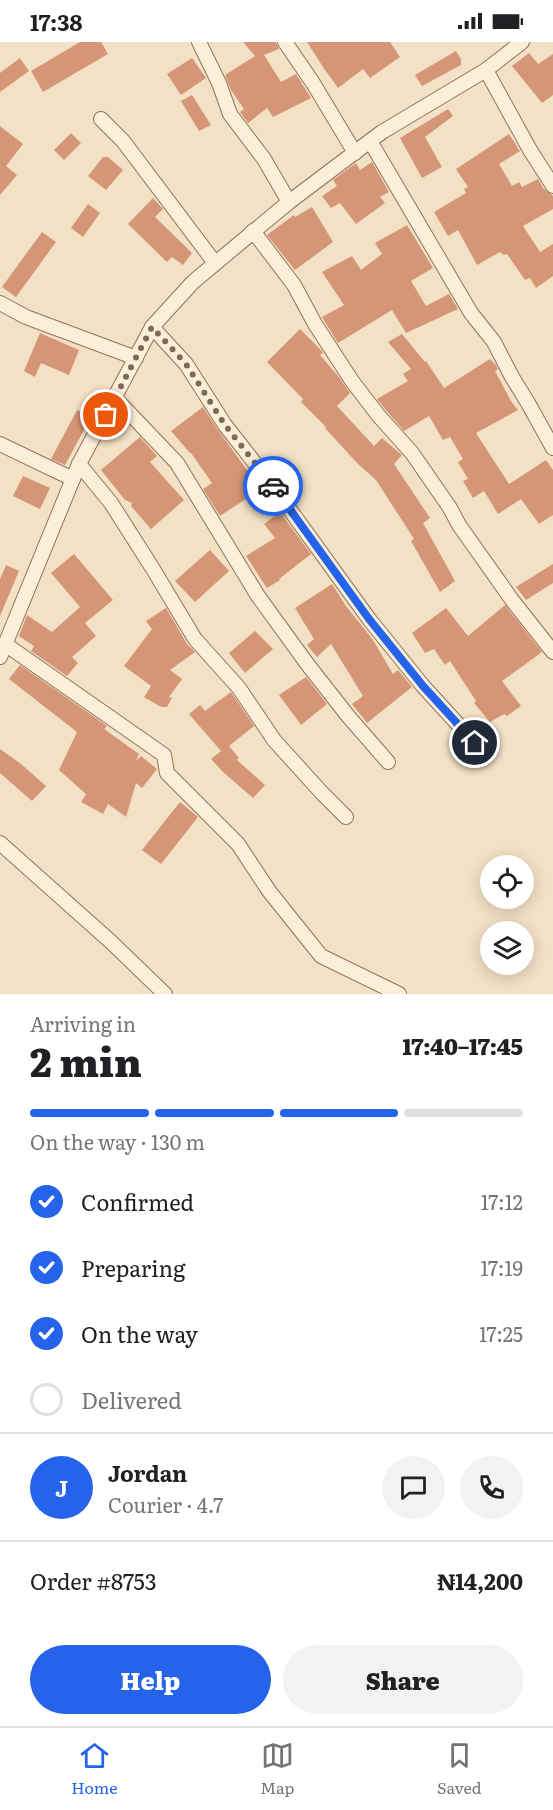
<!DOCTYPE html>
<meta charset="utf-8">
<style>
:root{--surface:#fff;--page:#f2f2f2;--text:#202124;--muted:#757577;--line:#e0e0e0;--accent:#2563eb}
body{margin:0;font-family:Literata,serif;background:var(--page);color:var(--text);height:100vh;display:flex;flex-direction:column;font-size:22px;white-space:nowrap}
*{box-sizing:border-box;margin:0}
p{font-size:20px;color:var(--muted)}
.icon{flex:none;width:33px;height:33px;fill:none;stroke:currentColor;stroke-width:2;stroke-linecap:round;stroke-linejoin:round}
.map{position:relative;height:952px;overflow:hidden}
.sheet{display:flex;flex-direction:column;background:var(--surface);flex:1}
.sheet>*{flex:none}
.controls{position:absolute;left:480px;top:813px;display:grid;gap:12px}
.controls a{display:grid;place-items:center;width:54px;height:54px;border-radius:50%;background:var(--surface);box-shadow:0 3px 15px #0003;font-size:30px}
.pin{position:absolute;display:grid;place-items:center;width:51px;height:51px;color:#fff;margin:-26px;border:3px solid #fff;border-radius:50%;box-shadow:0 2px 6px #0007}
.courier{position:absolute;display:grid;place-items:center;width:60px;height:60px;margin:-30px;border:4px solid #2563eb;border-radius:50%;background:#fff;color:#222;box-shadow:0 2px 8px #0007}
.head em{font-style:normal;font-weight:800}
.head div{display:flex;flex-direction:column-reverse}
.head{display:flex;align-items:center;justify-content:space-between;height:102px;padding:0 30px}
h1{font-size:39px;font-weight:800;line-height:45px}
.bar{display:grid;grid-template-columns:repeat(4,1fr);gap:9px 6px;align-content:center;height:72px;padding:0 30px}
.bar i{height:8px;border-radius:4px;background:var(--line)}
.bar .active{background:var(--accent)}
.bar p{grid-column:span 4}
.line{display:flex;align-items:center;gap:15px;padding:0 30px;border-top:2px solid var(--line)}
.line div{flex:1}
.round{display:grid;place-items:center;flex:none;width:63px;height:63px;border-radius:32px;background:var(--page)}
ol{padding:0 30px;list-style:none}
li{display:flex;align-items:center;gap:18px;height:66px}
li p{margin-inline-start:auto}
li .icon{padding:6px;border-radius:50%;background:var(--accent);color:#fff;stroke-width:4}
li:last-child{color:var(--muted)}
li i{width:33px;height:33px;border:3px solid var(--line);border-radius:50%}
.button{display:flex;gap:12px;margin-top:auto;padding:12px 30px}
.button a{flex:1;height:69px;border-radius:36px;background:var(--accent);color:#fff;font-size:24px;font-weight:800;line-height:69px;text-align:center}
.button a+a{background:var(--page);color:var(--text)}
.status{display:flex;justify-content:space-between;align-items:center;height:42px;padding:0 30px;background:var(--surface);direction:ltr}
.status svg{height:16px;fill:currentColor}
.tab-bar{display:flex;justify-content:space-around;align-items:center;height:84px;border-top:2px solid var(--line);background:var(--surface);font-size:16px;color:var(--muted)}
.tab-bar a{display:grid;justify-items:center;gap:3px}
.tab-bar .active{color:var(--accent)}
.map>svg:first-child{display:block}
.building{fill:#d49677}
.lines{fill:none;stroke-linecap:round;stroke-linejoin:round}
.minor-casing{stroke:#907259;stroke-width:16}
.minor{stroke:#fcefd9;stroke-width:14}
.done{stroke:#7d6b58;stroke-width:6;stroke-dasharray:0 10.8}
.route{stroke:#2563eb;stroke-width:8}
</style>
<div class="status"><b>17:38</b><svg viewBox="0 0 49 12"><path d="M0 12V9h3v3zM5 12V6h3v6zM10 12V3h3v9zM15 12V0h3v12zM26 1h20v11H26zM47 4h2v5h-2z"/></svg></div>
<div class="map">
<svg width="553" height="952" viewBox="0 0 553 952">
<rect width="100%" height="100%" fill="#f3e1c5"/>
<!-- building -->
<g class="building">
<polygon points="80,0 101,0 108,12 43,50 31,29"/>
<polygon points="243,0 276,0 279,7 264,13 281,40 296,32 311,56 273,75 267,66 248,81 240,70 244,67 231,48 225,33 255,14"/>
<polygon points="307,0 390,0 400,15 370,36 363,27 338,46 323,25"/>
<polygon points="456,9 461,17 461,23 422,44 415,33"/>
<polygon points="529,11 538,22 553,12 553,53 542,61 512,24"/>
<polygon points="20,16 29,29 0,50 0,31"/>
<polygon points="192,16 206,36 181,53 167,32"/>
<polygon points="192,53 211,83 199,89 181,59"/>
<polygon points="448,67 453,74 425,95 442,125 422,136 400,96"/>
<polygon points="0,84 23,102 6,124 17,133 0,153"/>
<polygon points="71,91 81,101 64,118 54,108"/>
<polygon points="509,92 520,109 499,122 512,144 519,140 522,145 538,137 543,146 553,154 553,167 523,184 540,210 553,202 553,234 536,246 530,236 525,238 507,212 504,213 500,210 477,223 458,188 448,194 434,170 466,151 464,147 468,145 456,127"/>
<polygon points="103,115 108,115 123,128 106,148 88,134"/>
<polygon points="372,120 389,150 380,155 385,161 356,182 340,161 331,166 322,154 337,144 333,138 356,121 360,128"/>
<polygon points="153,156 163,167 155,175 192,211 183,223 172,215 167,220 128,182"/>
<polygon points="88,162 100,171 83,195 71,186"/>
<polygon points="312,165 333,200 295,228 267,193 294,173 295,175"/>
<polygon points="407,183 433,226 411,239 426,264 449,252 458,267 406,291 392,268 338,301 322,275 344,263 322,230 352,214 361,228 382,212 375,201"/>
<polygon points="42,190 56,200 16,255 2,245"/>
<polygon points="300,287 322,309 323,311 320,313 338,334 350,351 337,364 374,404 382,396 402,413 394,422 430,476 423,481 455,539 440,550 411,499 414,497 376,438 358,422 325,386 326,385 301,360 303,357 267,320"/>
<polygon points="40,291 79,308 69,333 41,321 35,335 24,329"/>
<polygon points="402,292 425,320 426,319 444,346 490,317 496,323 498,327 495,329 511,359 518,368 476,391 509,442 546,418 553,428 553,473 539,482 521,457 498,472 484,449 473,456 463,439 468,437 458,420 463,417 450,395 443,398 429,374 404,389 385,367 377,357 408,339 403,332 411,327 388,300"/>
<polygon points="92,350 104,356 96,370 85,364"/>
<polygon points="203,365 218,388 261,447 220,474 203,447 212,441 191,411 190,411 171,389"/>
<polygon points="77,368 91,375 65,423 51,417"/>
<polygon points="140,395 157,414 150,420 184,458 151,487 131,464 132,461 125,458 101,428"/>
<polygon points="23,434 50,446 40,467 13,454"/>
<polygon points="280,470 311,512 279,537 280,538 267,546 246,514 275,496 264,482"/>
<polygon points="210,508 229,529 195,560 175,539"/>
<polygon points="74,512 113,558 85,581 96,594 72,615 78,621 67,634 31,609 34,604 19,594 27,573 52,590 80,565 51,531"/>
<polygon points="553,522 553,541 526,558 516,545"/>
<polygon points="6,523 19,529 0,574 0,537"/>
<polygon points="332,542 346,564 373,598 393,632 398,628 412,645 367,681 352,662 363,654 331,602 317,615 307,603 314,597 295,566"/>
<polygon points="505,563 542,610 502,639 521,664 507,674 504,672 490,680 474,661 476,659 450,619 445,623 434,607 425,611 412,591 446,566 468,594"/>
<polygon points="166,566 187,602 195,610 170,628 182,637 169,655 172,656 167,665 161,665 144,655 151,644 124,624 152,587 146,579"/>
<polygon points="255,589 273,607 245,631 229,611"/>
<polygon points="20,623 107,684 104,687 139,712 136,719 141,714 157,727 142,746 136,741 126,775 108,762 103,772 81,760 86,752 59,728 77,690 9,637"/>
<polygon points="306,635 327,662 301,683 279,653"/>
<polygon points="231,650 254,684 229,704 239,716 237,718 265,743 253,756 223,730 211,717 221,709 189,672 200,663 205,669"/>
<polygon points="0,707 21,722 46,744 32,759 0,731"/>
<polygon points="180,760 198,775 161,822 142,808"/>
</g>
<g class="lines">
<!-- minor casing -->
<g class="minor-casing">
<g id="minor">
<polyline points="199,0 219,41 230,72 264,117 289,160"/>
<polyline points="285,0 313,41 355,111"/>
<polyline points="486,28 530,108 553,144"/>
<polyline points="101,77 123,99 215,221"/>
<polyline points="370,99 471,271 494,300 512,335 528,361 553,406"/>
<polyline points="253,189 294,243 315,282 352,339 378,373 412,411 450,466 459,483 512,558 553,610"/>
<polyline points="0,261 26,275 136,316"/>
<polyline points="152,285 186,322 225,383 272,443 369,577 423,644 475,701"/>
<polyline points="115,356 177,421 258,554 308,623 348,674 388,720"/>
<polyline points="0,402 73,437"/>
<polyline points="79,422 111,461 153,527 195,597 239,646 274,698 321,750 346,775"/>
<polyline points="5,602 164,713 167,731 238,802 269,849 321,914 399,952"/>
<polyline points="0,615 79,422 152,285 193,240 289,160 382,90 486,28 522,0"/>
<polyline points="0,801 110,899 165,952"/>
</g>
</g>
<!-- minor -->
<use href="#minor" class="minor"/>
</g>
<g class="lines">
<!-- done -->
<polyline class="done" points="106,373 152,285 186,322 225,383 273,444"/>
<!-- route -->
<polyline class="route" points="273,444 369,577 423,644 475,701"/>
</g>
</svg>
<div class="controls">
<a><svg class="icon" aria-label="locate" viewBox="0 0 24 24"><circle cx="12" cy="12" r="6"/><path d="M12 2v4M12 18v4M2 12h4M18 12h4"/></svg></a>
<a><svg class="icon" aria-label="layers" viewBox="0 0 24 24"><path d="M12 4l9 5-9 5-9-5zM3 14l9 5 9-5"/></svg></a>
</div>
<div class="pin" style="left:106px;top:373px;background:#ea580c"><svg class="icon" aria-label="bag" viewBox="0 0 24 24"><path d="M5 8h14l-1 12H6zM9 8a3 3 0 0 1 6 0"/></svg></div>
<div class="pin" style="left:475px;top:701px;background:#1f2937"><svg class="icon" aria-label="home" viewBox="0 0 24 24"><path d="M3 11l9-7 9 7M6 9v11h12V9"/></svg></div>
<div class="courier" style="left:273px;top:444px"><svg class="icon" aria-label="car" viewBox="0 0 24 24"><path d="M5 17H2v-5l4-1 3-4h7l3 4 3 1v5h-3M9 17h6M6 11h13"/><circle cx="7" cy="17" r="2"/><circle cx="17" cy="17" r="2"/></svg></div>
</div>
<section class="sheet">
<div class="head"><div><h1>2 min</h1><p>Arriving in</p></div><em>17:40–17:45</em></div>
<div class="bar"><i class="active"></i><i class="active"></i><i class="active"></i><i></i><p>On the way · 130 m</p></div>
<ol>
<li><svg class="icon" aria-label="check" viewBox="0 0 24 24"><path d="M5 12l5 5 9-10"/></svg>Confirmed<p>17:12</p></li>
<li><svg class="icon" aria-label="check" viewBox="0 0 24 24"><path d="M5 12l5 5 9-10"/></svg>Preparing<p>17:19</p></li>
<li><svg class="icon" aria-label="check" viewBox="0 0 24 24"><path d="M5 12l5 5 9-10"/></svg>On the way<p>17:25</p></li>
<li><i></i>Delivered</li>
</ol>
<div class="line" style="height:108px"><b class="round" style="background:var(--accent);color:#fff">J</b><div><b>Jordan</b><p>Courier · 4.7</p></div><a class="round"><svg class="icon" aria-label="chat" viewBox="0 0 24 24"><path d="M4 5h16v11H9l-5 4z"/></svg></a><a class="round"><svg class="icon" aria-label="phone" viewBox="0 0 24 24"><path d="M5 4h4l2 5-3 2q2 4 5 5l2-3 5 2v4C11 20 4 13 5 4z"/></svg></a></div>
<div class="line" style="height:78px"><div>Order #8753</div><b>₦14,200</b></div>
<div class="button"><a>Help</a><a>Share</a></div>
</section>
<nav class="tab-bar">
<a class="active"><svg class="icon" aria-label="home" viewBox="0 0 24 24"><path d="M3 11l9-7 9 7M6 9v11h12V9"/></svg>Home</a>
<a><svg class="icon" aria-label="map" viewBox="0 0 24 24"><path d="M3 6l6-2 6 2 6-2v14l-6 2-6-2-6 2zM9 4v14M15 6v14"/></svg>Map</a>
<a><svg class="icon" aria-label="saved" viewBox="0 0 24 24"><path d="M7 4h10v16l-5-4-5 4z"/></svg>Saved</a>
</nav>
